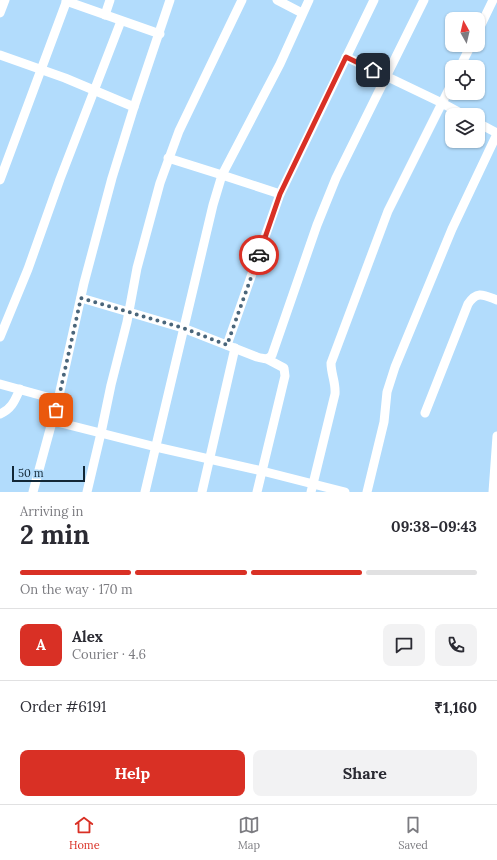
<!DOCTYPE html>
<meta charset="utf-8">
<style>
:root{--surface:#fff;--page:#f2f2f3;--text:#2b2b33;--muted:#7c7c81;--line:#e1e1e2;--accent:#d93025}
body{margin:0;font-family:Lora,serif;background:var(--page);color:var(--text);height:100vh;display:flex;flex-direction:column;font-size:15px;white-space:nowrap}
*{box-sizing:border-box;margin:0}
p{font-size:13px;color:var(--muted)}
.icon{flex:none;width:22px;height:22px;fill:none;stroke:currentColor;stroke-width:2;stroke-linecap:round;stroke-linejoin:round}
.map{position:relative;height:492px;overflow:hidden}
.panel{display:flex;flex-direction:column;background:var(--surface);flex:1}
.panel>*{flex:none}
.needle{width:26px;rotate:352deg}
.fabs{position:absolute;left:445px;top:12px;display:grid;gap:8px}
.fabs a{display:grid;place-items:center;width:40px;height:40px;border-radius:8px;background:var(--surface);box-shadow:0 1px 3px #0004;font-size:20px}
.scale{position:absolute;left:12px;bottom:10px;width:73px;box-sizing:border-box;padding-left:4px;border:2px solid #122736;border-top:0;font-size:11px;line-height:14px;white-space:nowrap;color:#122736;-webkit-text-stroke:3px #b2dcfc;paint-order:stroke}
.pin{position:absolute;display:grid;place-items:center;width:34px;height:34px;color:#fff;margin:-17px;border-radius:8px;box-shadow:0 2px 6px #0006}
.courier{position:absolute;display:grid;place-items:center;width:40px;height:40px;margin:-20px;border:3px solid #d93025;border-radius:50%;background:#fff;color:#222;box-shadow:0 1px 5px #0007}
.headline em{font-style:normal;font-weight:700}
.headline div{display:flex;flex-direction:column-reverse}
.headline{display:flex;align-items:center;justify-content:space-between;height:68px;padding:0 20px}
h1{font-size:26px;font-weight:700;line-height:30px}
.bar{display:grid;grid-template-columns:repeat(4,1fr);gap:6px 4px;align-content:center;height:48px;padding:0 20px}
.bar i{height:5px;border-radius:3px;background:var(--line)}
.bar .on{background:var(--accent)}
.bar p{grid-column:span 4}
.line{display:flex;align-items:center;gap:10px;padding:0 20px;border-top:1px solid var(--line)}
.line div{flex:1}
.round{display:grid;place-items:center;flex:none;width:42px;height:42px;border-radius:8px;background:var(--page)}
.action{display:flex;gap:8px;margin-top:auto;padding:8px 20px}
.action a{flex:1;height:46px;border-radius:8px;background:var(--accent);color:#fff;font-size:16px;font-weight:700;line-height:46px;text-align:center}
.action a+a{background:var(--page);color:var(--text)}
.tabs{display:flex;justify-content:space-around;align-items:center;height:56px;border-top:1px solid var(--line);background:var(--surface);font-size:11px;color:var(--muted)}
.tabs a{display:grid;justify-items:center;gap:2px}
.tabs .on{color:var(--accent)}
.map>svg:first-child{display:block}
.lines{fill:none;stroke-linecap:round;stroke-linejoin:round}
.minor{stroke:#fff;stroke-width:9}
.done{stroke:#4a667b;stroke-width:4;stroke-dasharray:0 7.2}
.route{stroke:#d93025;stroke-width:5}
</style>
<div class="map">
<svg width="497" height="492" viewBox="0 0 497 492">
<rect width="100%" height="100%" fill="#b2dcfc"/>
<g class="lines">
<!-- minor -->
<g class="minor">
<polyline points="277,0 302,13"/>
<polyline points="66,1 160,34"/>
<polyline points="0,13 5,0"/>
<polyline points="105,15 110,0"/>
<polyline points="478,31 493,0"/>
<polyline points="0,55 65,78 134,107"/>
<polyline points="346,57 442,103 464,115"/>
<polyline points="460,67 471,45"/>
<polyline points="478,123 497,133"/>
<polyline points="168,158 222,175 280,64 309,0"/>
<polyline points="0,180 67,0"/>
<path d="M81,298L183,328L257,357C264,359 268,360 272,355L317,225L336,178L424,0"/>
<polyline points="0,337 28,269 60,179 121,21"/>
<polyline points="227,345 280,194 374,0"/>
<polyline points="0,384 58,400"/>
<path d="M425,413L468,304C477,290 484,295 497,300"/>
<path d="M0,414C12,409 15,400 20,389"/>
<polyline points="53,421 156,447 262,471 345,492"/>
<polyline points="33,492 58,400 84,283 112,178 134,107 170,0"/>
<polyline points="87,492 101,433 111,385 127,322 137,268 160,183 179,131 242,0"/>
<polyline points="145,492 213,205 222,175 280,194"/>
<polyline points="202,492 235,348"/>
<polyline points="257,492 285,376 284,368 267,359"/>
<path d="M311,492L335,394C336,383 331,374 331,363L388,211L452,83"/>
<polyline points="367,492 384,422 387,392 395,367 452,229 497,134"/>
<polyline points="493,492 497,436"/>
</g>
</g>
<g class="lines">
<!-- done -->
<polyline class="done" points="56,410 81,298 183,328 227,345 259,255"/>
<!-- route -->
<polyline class="route" points="259,255 280,194 346,57 373,70"/>
</g>
</svg>
<div class="fabs">
<a><svg class="needle" viewBox="-14 -14 28 28"><path d="M0-13l5 13h-10z" fill="#e53935"/><path d="M0 13l5-13h-10z" fill="#7c7c81"/></svg></a>
<a><svg class="icon" aria-label="locate" viewBox="0 0 24 24"><circle cx="12" cy="12" r="6"/><path d="M12 2v4M12 18v4M2 12h4M18 12h4"/></svg></a>
<a><svg class="icon" aria-label="layers" viewBox="0 0 24 24"><path d="M12 4l9 5-9 5-9-5zM3 14l9 5 9-5"/></svg></a>
</div>
<div class="scale">50 m</div>
<div class="pin" style="left:56px;top:410px;background:#ea580c"><svg class="icon" aria-label="bag" viewBox="0 0 24 24"><path d="M5 8h14l-1 12H6zM9 8a3 3 0 0 1 6 0"/></svg></div>
<div class="pin" style="left:373px;top:70px;background:#1f2937"><svg class="icon" aria-label="home" viewBox="0 0 24 24"><path d="M3 11l9-7 9 7M6 9v11h12V9"/></svg></div>
<div class="courier" style="left:259px;top:255px"><svg class="icon" aria-label="car" viewBox="0 0 24 24"><path d="M5 17H2v-5l4-1 3-4h7l3 4 3 1v5h-3M9 17h6M6 11h13"/><circle cx="7" cy="17" r="2"/><circle cx="17" cy="17" r="2"/></svg></div>
</div>
<section class="panel">
<div class="headline"><div><h1>2 min</h1><p>Arriving in</p></div><em>09:38–09:43</em></div>
<div class="bar"><i class="on"></i><i class="on"></i><i class="on"></i><i></i><p>On the way · 170 m</p></div>
<div class="line" style="height:72px"><b class="round" style="background:var(--accent);color:#fff">A</b><div><b>Alex</b><p>Courier · 4.6</p></div><a class="round"><svg class="icon" aria-label="chat" viewBox="0 0 24 24"><path d="M4 5h16v11H9l-5 4z"/></svg></a><a class="round"><svg class="icon" aria-label="phone" viewBox="0 0 24 24"><path d="M5 4h4l2 5-3 2q2 4 5 5l2-3 5 2v4C11 20 4 13 5 4z"/></svg></a></div>
<div class="line" style="height:52px"><div>Order #6191</div><b>₹1,160</b></div>
<div class="action"><a>Help</a><a>Share</a></div>
</section>
<nav class="tabs">
<a class="on"><svg class="icon" aria-label="home" viewBox="0 0 24 24"><path d="M3 11l9-7 9 7M6 9v11h12V9"/></svg>Home</a>
<a><svg class="icon" aria-label="map" viewBox="0 0 24 24"><path d="M3 6l6-2 6 2 6-2v14l-6 2-6-2-6 2zM9 4v14M15 6v14"/></svg>Map</a>
<a><svg class="icon" aria-label="saved" viewBox="0 0 24 24"><path d="M7 4h10v16l-5-4-5 4z"/></svg>Saved</a>
</nav>
